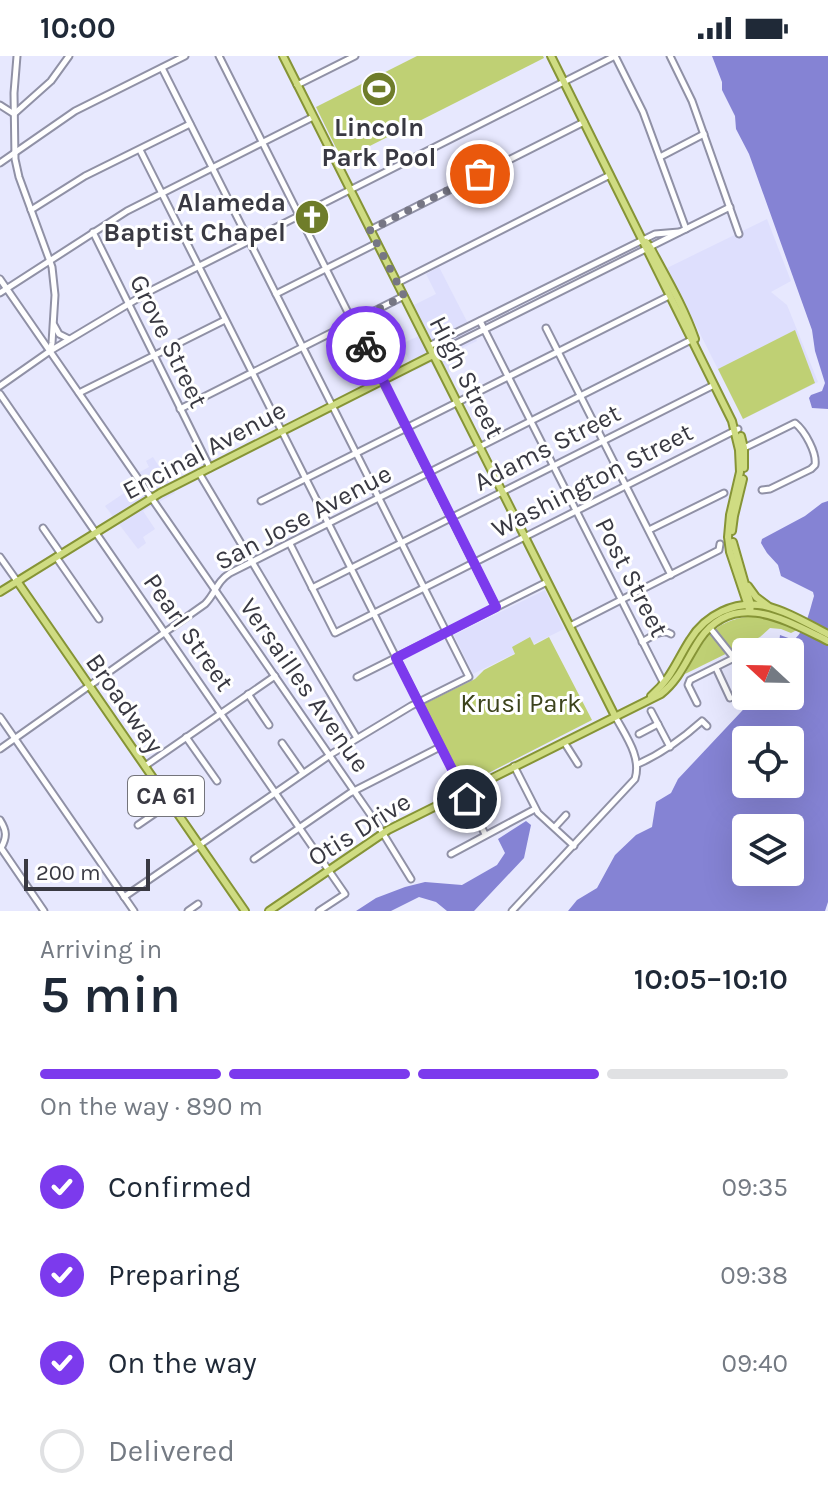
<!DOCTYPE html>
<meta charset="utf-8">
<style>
:root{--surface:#fff;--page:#f2f2f3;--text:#1f2937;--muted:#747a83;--line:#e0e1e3;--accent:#7c3aed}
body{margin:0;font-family:Karla,sans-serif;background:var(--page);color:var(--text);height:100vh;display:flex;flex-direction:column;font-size:30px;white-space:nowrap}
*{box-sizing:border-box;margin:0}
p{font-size:26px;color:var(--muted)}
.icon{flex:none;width:44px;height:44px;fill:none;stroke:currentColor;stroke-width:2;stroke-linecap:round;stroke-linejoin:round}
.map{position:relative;height:855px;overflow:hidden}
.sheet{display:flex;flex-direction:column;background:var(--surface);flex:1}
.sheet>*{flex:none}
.needle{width:52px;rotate:292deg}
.fabs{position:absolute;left:732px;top:582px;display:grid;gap:16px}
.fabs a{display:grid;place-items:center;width:72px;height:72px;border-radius:8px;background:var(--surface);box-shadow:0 8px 32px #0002;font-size:40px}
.scale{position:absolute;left:24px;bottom:20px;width:126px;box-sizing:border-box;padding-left:8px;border:4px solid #393942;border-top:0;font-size:22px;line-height:28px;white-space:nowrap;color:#393942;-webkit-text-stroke:6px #fff;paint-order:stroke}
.pin{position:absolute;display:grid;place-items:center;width:68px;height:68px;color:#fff;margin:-34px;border:4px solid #fff;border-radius:50%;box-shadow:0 2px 8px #0007}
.courier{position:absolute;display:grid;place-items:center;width:80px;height:80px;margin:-40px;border:6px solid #7c3aed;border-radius:50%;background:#fff;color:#222;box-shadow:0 2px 10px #0007}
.headline em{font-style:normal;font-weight:600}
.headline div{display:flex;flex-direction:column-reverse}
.headline{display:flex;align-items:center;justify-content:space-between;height:136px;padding:0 40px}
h1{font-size:52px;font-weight:600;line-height:60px}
.bar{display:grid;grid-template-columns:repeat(4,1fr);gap:12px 8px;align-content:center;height:96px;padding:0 40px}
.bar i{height:10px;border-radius:6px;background:var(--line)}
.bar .current{background:var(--accent)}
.bar p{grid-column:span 4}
ol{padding:0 40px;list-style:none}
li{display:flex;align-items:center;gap:24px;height:88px}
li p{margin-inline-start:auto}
li .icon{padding:8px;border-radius:50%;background:var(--accent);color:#fff;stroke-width:4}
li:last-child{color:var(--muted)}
li i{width:44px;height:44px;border:4px solid var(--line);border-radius:50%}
.status{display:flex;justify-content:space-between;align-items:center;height:56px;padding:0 40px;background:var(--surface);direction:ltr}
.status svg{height:22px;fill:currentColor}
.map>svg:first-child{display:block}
.built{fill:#dedffd}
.green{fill:#bfd074}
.water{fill:#8583d4;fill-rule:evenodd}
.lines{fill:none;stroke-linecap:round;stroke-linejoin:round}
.minor-casing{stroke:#9091a6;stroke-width:9}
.major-casing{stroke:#869436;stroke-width:10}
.minor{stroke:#fff;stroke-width:5}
.major{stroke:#cfdc82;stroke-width:6}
.done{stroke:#767684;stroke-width:8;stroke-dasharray:0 14.4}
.route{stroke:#7c3aed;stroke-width:10}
.labels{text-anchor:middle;stroke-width:6;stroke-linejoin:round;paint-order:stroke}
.shield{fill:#fff;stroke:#74747b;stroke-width:2}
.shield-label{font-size:24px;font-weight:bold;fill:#393942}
.poi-label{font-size:26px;font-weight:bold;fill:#393942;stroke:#fff}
.street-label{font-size:26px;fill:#393942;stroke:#fff}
.park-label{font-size:26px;fill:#3c431c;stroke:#fff}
</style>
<div class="status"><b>10:00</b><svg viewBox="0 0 49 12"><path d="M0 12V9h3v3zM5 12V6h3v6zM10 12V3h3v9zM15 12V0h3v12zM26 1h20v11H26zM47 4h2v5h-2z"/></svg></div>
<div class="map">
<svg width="828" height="855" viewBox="0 0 828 855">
<rect width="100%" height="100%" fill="#e7e8fe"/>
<!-- built -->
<g class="built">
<polygon points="767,163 791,225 771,236 787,249 818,326 743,363 667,212"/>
<polygon points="439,211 477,285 454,296 461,311 439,321 431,307 414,315 401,288 419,280 406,253 436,238 426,218"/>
<polygon points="153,401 175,437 143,455 155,473 143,481 146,487 138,493 105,450 136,429 131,421 149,411 146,405"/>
<polygon points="545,534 564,573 473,618 454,579"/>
</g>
<!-- green -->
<g class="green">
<polygon points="417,0 543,0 544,2 342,104 316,51"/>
<polygon points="795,274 815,327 743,363 718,313"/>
<path d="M761,560L776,564L797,574L791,577L781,573L770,572L760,581L685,618C705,581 714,561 761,560Z"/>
<polygon points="530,581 534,589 549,581 592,664 465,729 424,648 475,623 484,614 515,598 512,591"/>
</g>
<!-- water -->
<g class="water">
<polygon points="712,0 828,0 828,353 812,352 809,342 811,339 822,335 825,327 815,295 812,274 749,98 736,73 735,60 722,34 722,26"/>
<path d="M828,445V846L825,855H568L577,844L597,832L615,799L636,779L652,771L656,746L671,737L678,723L756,640H790V605L795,597L791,590L779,587L780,579L794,584C807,572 809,556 814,540L813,536L781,520L778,509L767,497L761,487L762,483L805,460L822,447ZM746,684H790V728H746ZM746,772H790V816H746Z"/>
<polygon points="526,765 531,769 524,802 474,855 447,855 436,846 419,841 391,855 356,855 376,842 405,831 425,826 462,829 497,809 505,797 498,783"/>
</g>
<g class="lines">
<!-- minor casing -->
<g class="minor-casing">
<g id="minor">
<polyline points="17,0 14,37 15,103 19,121 52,211 55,239 52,287 50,295"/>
<polyline points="219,0 496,551"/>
<polyline points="615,0 643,56 686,173"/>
<polyline points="670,0 692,45 739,178"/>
<polyline points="297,29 355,0"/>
<polyline points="0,49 14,58 51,25 69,0"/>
<polyline points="140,94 485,778"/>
<polyline points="660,101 704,78"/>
<polyline points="0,107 75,55 185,0"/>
<polyline points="31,154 85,120 190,68"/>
<polyline points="370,174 584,66"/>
<polyline points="93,176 210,412"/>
<polyline points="0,223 379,771 411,823"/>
<polyline points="397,227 610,119"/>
<polyline points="0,237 127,155 313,61"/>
<polyline points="276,238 377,187"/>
<polyline points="480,265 662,624"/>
<polyline points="54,269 59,278 69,283"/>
<polyline points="546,272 671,519"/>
<polyline points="429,290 655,178 679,176"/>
<polyline points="433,299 730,151"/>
<polyline points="0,330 50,295 152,234 615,0"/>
<polyline points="79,337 225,264"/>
<polyline points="0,338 345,838 319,855"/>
<polyline points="180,353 404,240"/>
<path d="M742,393L795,367C805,375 817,397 815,409L811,413L770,433L762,434"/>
<polyline points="199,417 357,682"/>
<polyline points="261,445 669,240"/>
<polyline points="43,472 61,498"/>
<polyline points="649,474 724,437"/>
<polyline points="290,488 335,577 738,373"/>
<polyline points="0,501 17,525"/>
<polyline points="56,501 99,563"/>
<polyline points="312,532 714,329"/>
<polyline points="570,570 719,494 720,488"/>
<polyline points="710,572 734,602"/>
<path d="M642,586C651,581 662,572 671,578"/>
<polyline points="747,596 765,587"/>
<polyline points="716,612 730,642"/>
<polyline points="357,621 547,526"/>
<polyline points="248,638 269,669"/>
<polyline points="697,647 688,629 690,624 746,596"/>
<polyline points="651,655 670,691"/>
<polyline points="0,661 134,855"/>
<polyline points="639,678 658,668"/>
<polyline points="186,681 217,725"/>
<polyline points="564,686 578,708"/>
<polyline points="282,687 303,717"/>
<path d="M0,693L205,548C216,537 216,526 230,517L693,283"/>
<path d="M638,708C663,697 682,683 702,665L707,670"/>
<polyline points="145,710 275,620"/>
<polyline points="514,710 538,757 574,790"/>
<path d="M0,764C7,775 7,781 1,792"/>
<polyline points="138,769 170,747"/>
<polyline points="555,771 566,759"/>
<polyline points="1,792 44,855"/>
<polyline points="451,798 535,753"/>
<polyline points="254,803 350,737 440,691"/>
<polyline points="124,841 333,697 411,650 469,621 162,12"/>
<polyline points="188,855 198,848"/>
<path d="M512,855L635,723C642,701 625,679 615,660"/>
</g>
</g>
<!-- major casing -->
<g class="major-casing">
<g id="major">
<polyline points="283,0 615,660"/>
<polyline points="551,0 732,365 739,394 740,416 730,459 728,481 730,496 750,556"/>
<path d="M646,186L650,191C666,221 684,251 695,283"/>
<polyline points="741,380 744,392 744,412"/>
<polyline points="732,475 734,460 743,423"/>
<polyline points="733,486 751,549 750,556"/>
<polyline points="17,525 245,855"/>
<polyline points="748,530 756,541 768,550"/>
<polyline points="0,536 160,437 433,299"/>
<path d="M651,640C671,623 676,606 690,584C705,559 735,544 765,550C787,555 808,568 828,578"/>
<path d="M269,855L388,774L661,638C680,623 687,602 700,583C735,533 787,565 828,585"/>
</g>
</g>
<!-- minor -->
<use href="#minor" class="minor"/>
<!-- major -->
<use href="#major" class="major"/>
</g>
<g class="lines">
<!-- done -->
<polyline class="done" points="366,290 353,266 404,240 370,174 480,118"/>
<!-- route -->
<polyline class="route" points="366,290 496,551 396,602 467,743"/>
</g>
<!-- icons -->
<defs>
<g id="stadium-disc" transform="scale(1.8)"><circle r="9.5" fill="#6f7d2a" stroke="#fff"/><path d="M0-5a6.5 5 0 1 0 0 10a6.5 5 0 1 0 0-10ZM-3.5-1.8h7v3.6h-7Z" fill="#fff"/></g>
<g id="church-disc" transform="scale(1.8)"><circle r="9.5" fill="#6f7d2a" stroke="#fff"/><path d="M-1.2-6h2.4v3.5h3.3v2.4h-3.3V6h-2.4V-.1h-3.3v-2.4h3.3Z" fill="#fff"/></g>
</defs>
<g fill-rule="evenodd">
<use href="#stadium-disc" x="379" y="33"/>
<use href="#church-disc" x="312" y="161"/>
</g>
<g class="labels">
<!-- shield labels -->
<rect class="shield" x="128" y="720" width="76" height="40" rx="6"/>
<g class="shield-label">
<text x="166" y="748">CA 61</text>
</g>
<!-- poi labels -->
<g class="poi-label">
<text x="379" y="80">Lincoln<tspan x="379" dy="30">Park Pool</tspan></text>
<text x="286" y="155" text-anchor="end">Alameda<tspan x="286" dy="30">Baptist Chapel</tspan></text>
</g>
<!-- street labels -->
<g class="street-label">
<text transform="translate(169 285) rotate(64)" y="9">Grove Street</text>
<text transform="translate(467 321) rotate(63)" y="9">High Street</text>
<text transform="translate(547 391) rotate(-27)" y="9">Adams Street</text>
<text transform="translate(204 394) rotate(-28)" y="9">Encinal Avenue</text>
<text transform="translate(592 424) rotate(-27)" y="9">Washington Street</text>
<text transform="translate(303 461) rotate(-28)" y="9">San Jose Avenue</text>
<text transform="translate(632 521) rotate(63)" y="9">Post Street</text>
<text transform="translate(189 576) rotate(55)" y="9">Pearl Street</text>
<text transform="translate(305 629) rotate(55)" y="9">Versailles Avenue</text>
<text transform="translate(125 647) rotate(55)" y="9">Broadway</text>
<text transform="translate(359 773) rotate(-32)" y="9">Otis Drive</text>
</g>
<!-- park labels -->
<g class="park-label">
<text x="521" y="656">Krusi Park</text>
</g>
</g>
</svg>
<div class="fabs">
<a><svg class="needle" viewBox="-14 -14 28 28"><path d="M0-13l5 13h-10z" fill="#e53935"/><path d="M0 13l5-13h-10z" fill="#747a83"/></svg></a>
<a><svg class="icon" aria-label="locate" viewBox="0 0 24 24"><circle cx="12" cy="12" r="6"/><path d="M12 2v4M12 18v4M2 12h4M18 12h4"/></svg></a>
<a><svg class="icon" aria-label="layers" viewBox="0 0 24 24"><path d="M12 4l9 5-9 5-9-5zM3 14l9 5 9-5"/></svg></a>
</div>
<div class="scale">200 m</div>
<div class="pin" style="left:480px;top:118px;background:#ea580c"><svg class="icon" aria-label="bag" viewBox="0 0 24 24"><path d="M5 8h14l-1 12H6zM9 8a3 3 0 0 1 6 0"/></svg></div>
<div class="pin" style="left:467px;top:743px;background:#1f2937"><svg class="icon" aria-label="home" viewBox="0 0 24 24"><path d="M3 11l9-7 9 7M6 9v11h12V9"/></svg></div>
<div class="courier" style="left:366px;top:290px"><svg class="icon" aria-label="bike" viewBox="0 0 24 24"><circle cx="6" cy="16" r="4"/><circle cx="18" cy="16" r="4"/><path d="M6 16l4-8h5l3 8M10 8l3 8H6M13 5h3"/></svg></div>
</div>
<section class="sheet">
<div class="headline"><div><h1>5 min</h1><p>Arriving in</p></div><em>10:05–10:10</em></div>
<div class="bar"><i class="current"></i><i class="current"></i><i class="current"></i><i></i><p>On the way · 890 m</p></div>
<ol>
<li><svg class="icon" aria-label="check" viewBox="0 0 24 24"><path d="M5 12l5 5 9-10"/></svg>Confirmed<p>09:35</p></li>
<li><svg class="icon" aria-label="check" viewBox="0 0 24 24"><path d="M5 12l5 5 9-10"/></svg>Preparing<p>09:38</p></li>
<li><svg class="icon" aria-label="check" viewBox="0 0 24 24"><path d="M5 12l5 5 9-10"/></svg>On the way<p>09:40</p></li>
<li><i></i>Delivered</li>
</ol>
</section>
